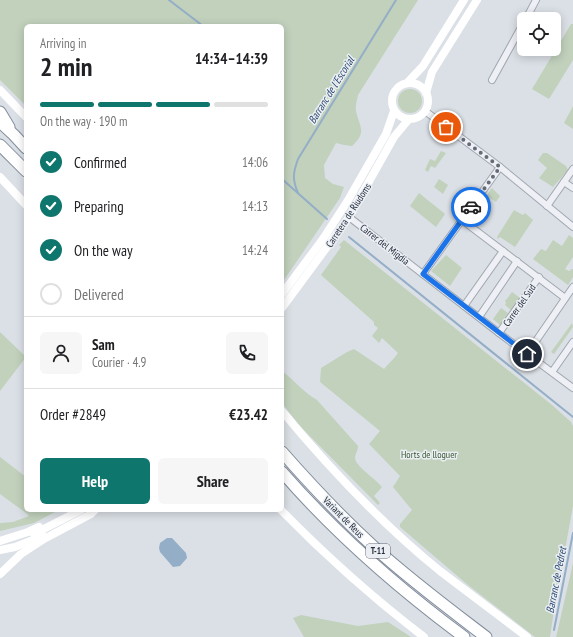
<!DOCTYPE html>
<meta charset="utf-8">
<style>
:root{--surface:#fff;--page:#f6f6f6;--text:#202124;--muted:#757577;--line:#e0e0e0;--accent:#0f766e}
body{margin:0;font-family:"PT Sans Narrow",sans-serif;background:var(--page);color:var(--text);height:100vh;display:flex;flex-direction:column;font-size:15px;white-space:nowrap}
*{box-sizing:border-box;margin:0}
p{font-size:13px;color:var(--muted)}
.icon{flex:none;width:22px;height:22px;fill:none;stroke:currentColor;stroke-width:2;stroke-linecap:round;stroke-linejoin:round}
.map{position:relative;flex:1;overflow:hidden}
.side{position:absolute;left:24px;top:24px;width:260px;height:488px;display:flex;flex-direction:column;background:var(--surface);border-radius:6px;box-shadow:0 2px 10px #0003}
.side>*{flex:none}
.buttons{position:absolute;left:517px;top:12px;display:grid;gap:8px}
.buttons a{display:grid;place-items:center;width:44px;height:44px;border-radius:6px;background:var(--surface);box-shadow:0 2px 10px #0003;font-size:20px}
.pin{position:absolute;display:grid;place-items:center;width:34px;height:34px;color:#fff;margin:-17px;border:2px solid #fff;border-radius:50%;box-shadow:0 1px 4px #0007}
.courier{position:absolute;display:grid;place-items:center;width:40px;height:40px;margin:-20px;border:3px solid #1a73e8;border-radius:50%;background:#fff;color:#222;box-shadow:0 1px 5px #0007}
.head em{font-style:normal;font-weight:800}
.head div{display:flex;flex-direction:column-reverse}
.head{display:flex;align-items:center;justify-content:space-between;height:68px;padding:0 16px}
h1{font-size:26px;font-weight:800;line-height:30px}
.bar{display:grid;grid-template-columns:repeat(4,1fr);gap:6px 4px;align-content:center;height:48px;padding:0 16px}
.bar i{height:5px;border-radius:3px;background:var(--line)}
.bar .on{background:var(--accent)}
.bar p{grid-column:span 4}
.line{display:flex;align-items:center;gap:10px;padding:0 16px;border-top:1px solid var(--line)}
.line div{flex:1}
.round{display:grid;place-items:center;flex:none;width:42px;height:42px;border-radius:6px;background:var(--page)}
ol{padding:0 16px;list-style:none}
li{display:flex;align-items:center;gap:12px;height:44px}
li p{margin-inline-start:auto}
li .icon{padding:4px;border-radius:50%;background:var(--accent);color:#fff;stroke-width:4}
li:last-child{color:var(--muted)}
li i{width:22px;height:22px;border:2px solid var(--line);border-radius:50%}
.button{display:flex;gap:8px;margin-top:auto;padding:8px 16px}
.button a{flex:1;height:46px;border-radius:6px;background:var(--accent);color:#fff;font-size:16px;font-weight:800;line-height:46px;text-align:center}
.button a+a{background:var(--page);color:var(--text)}
.map>svg:first-child{display:block}
.green{fill:#c1d1bc}
.water{fill:#94aec8}
.lines{fill:none;stroke-linecap:round;stroke-linejoin:round}
.stream{stroke:#94aec8;stroke-width:2}
.street-casing{stroke:#a1a7b0;stroke-width:8}
.highway-casing{stroke:#828d9d;stroke-width:13}
.street{stroke:#eef0f5;stroke-width:6}
.secondary{stroke:#fff;stroke-width:8}
.highway{stroke:#fff;stroke-width:11}
.done{stroke:#656c78;stroke-width:4;stroke-dasharray:0 7.2}
.route{stroke:#1a73e8;stroke-width:5}
.labels{text-anchor:middle;stroke-width:3;stroke-linejoin:round;paint-order:stroke}
.shield{fill:#ebeff4;stroke:#606874;stroke-width:1}
.shield-label{font-size:9px;font-weight:bold;fill:#252e3d}
.street-label{font-size:10px;fill:#252e3d;stroke:#ebeff4}
.park-label{font-size:10px;fill:#395932;stroke:#ebeff4}
.water-label{font-size:11px;font-style:italic;fill:#2e4c72;stroke:#ebeff4}
</style>
<div class="map">
<svg width="573" height="637" viewBox="0 0 573 637">
<rect width="100%" height="100%" fill="#dbe0e6"/>
<!-- green -->
<g class="green">
<path d="M0,0H418L358,95C357,100 355,107 356,111C360,128 367,132 352,146L344,145L336,143L324,165L325,178L333,184L344,187L340,198L282,283V26H26V106L0,80Z"/>
<polygon points="571,24 573,24 573,60 549,99 532,89"/>
<circle cx="410" cy="101" r="12"/>
<polygon points="573,106 573,129 564,123"/>
<polygon points="441,151 446,153 435,168 431,166 428,172 425,170 430,159 435,161"/>
<polygon points="543,153 547,153 566,166 568,170 553,187 539,178 547,168 538,160"/>
<polygon points="439,179 448,185 443,194 434,187"/>
<polygon points="492,188 500,196 496,202 490,198 483,211 487,214 482,222 475,218 473,214"/>
<polygon points="419,193 445,214 436,227 410,206"/>
<polygon points="514,210 523,215 525,213 533,220 515,247 500,237 498,239 497,237"/>
<polygon points="569,235 573,238 573,257 565,269 569,271 572,269 573,269 573,277 568,285 533,259 541,249 546,251 553,240 562,246"/>
<path d="M344,240L552,405L571,422L573,426V506L554,610L550,637H535L468,585L400,527V524L412,510L393,487L400,476L369,444L380,431L320,382L321,368L347,352L354,349L384,369C389,363 394,359 398,353L382,338L379,343L372,336L378,328L374,325V322L321,275L341,247L339,245Z"/>
<polygon points="446,255 462,268 450,286 431,271"/>
<polygon points="512,292 520,298 511,310 505,305 506,303 505,300 506,300"/>
<polygon points="501,308 508,313 500,325 493,319"/>
<polygon points="572,323 573,327 554,354 551,352"/>
<polygon points="0,332 26,357 0,391"/>
<path d="M282,371C294,380 304,393 317,400L358,446C358,451 355,454 355,458C355,466 376,479 382,487L374,496L380,503L378,505L299,425L282,403Z"/>
<polygon points="0,457 26,477 26,510 59,510 34,523 0,531 0,523 13,522 29,516 26,513 0,494"/>
<polygon points="573,563 573,637 556,637 558,629"/>
<polygon points="301,615 358,626 388,622 411,637 304,637 293,618"/>
</g>
<!-- water -->
<polygon class="water" points="167,538 172,538 186,553 187,558 180,566 173,567 160,552 159,548 160,543"/>
<g class="lines">
<!-- stream -->
<g class="stream">
<polyline points="169,0 203,26"/>
<polyline points="282,179 327,219"/>
<path d="M298,193C292,179 293,173 298,159L396,0"/>
<polyline points="349,237 573,417"/>
<polyline points="554,630 573,533"/>
</g>
<!-- street casing -->
<g class="street-casing">
<g id="street">
<polyline points="526,19 536,0"/>
<polyline points="492,80 524,22"/>
<polyline points="425,111 500,167 573,227"/>
<polyline points="564,182 573,188"/>
<polyline points="547,206 573,169"/>
<polyline points="349,217 499,333 573,388"/>
<polyline points="462,220 565,298"/>
<polyline points="423,274 500,167"/>
<polyline points="464,306 503,251"/>
<polyline points="479,317 517,261"/>
<polyline points="499,333 539,277"/>
<polyline points="527,354 573,287"/>
<polyline points="552,372 573,342"/>
</g>
</g>
<!-- highway casing -->
<g class="highway-casing">
<g id="highway">
<polyline points="0,112 9,127"/>
<polyline points="0,122 14,135 26,148"/>
<polyline points="0,145 26,171"/>
<path d="M282,452C311,485 341,517 374,547C409,579 448,608 486,637"/>
<path d="M282,472C336,534 398,588 464,637"/>
</g>
</g>
<!-- street -->
<use href="#street" class="street"/>
<!-- secondary -->
<g class="secondary">
<circle cx="410" cy="101" r="18"/>
<polyline points="407,83 423,66 464,0"/>
<polyline points="0,90 26,117"/>
<polyline points="426,93 432,72 477,0"/>
<polyline points="0,177 26,205"/>
<polyline points="282,294 323,239 347,202 386,134 394,111"/>
<polyline points="282,308 349,217 394,137 409,119"/>
<path d="M282,411C330,469 382,524 440,571C469,593 498,615 527,637"/>
<path d="M281,510C326,556 373,598 424,637"/>
<polyline points="34,534 81,510"/>
<polyline points="0,541 28,532 39,527"/>
<polyline points="0,550 15,547 43,536"/>
<polyline points="0,574 21,554 44,539 91,514 95,510"/>
</g>
<!-- highway -->
<use href="#highway" class="highway"/>
</g>
<g class="lines">
<!-- done -->
<polyline class="done" points="446,127 500,167 471,207"/>
<!-- route -->
<polyline class="route" points="471,207 423,274 527,354"/>
</g>
<g class="labels">
<!-- shield labels -->
<rect class="shield" x="366" y="544" width="24" height="14" rx="3"/>
<g class="shield-label">
<text x="378" y="554">T-11</text>
</g>
<!-- street labels -->
<g class="street-label">
<text transform="translate(348 215) rotate(-57)" y="4">Carretera de Riudoms</text>
<text transform="translate(385 244) rotate(38)" y="4">Carrer del Migdia</text>
<text transform="translate(519 305) rotate(-55)" y="4">Carrer del Sud</text>
<text transform="translate(344 517) rotate(45)" y="4">Variant de Reus</text>
</g>
<!-- park labels -->
<g class="park-label">
<text x="429" y="458">Horts de lloguer</text>
</g>
<!-- water labels -->
<g class="water-label">
<text transform="translate(331 90) rotate(-58)" y="4">Barranc de l'Escorial</text>
<text transform="translate(556 580) rotate(-79)" y="4">Barranc de Pedret</text>
</g>
</g>
</svg>
<div class="buttons">
<a><svg class="icon" aria-label="locate" viewBox="0 0 24 24"><circle cx="12" cy="12" r="6"/><path d="M12 2v4M12 18v4M2 12h4M18 12h4"/></svg></a>
</div>
<div class="pin" style="left:446px;top:127px;background:#ea580c"><svg class="icon" aria-label="bag" viewBox="0 0 24 24"><path d="M5 8h14l-1 12H6zM9 8a3 3 0 0 1 6 0"/></svg></div>
<div class="pin" style="left:527px;top:354px;background:#1f2937"><svg class="icon" aria-label="home" viewBox="0 0 24 24"><path d="M3 11l9-7 9 7M6 9v11h12V9"/></svg></div>
<div class="courier" style="left:471px;top:207px"><svg class="icon" aria-label="car" viewBox="0 0 24 24"><path d="M5 17H2v-5l4-1 3-4h7l3 4 3 1v5h-3M9 17h6M6 11h13"/><circle cx="7" cy="17" r="2"/><circle cx="17" cy="17" r="2"/></svg></div>
<section class="side">
<div class="head"><div><h1>2 min</h1><p>Arriving in</p></div><em>14:34–14:39</em></div>
<div class="bar"><i class="on"></i><i class="on"></i><i class="on"></i><i></i><p>On the way · 190 m</p></div>
<ol>
<li><svg class="icon" aria-label="check" viewBox="0 0 24 24"><path d="M5 12l5 5 9-10"/></svg>Confirmed<p>14:06</p></li>
<li><svg class="icon" aria-label="check" viewBox="0 0 24 24"><path d="M5 12l5 5 9-10"/></svg>Preparing<p>14:13</p></li>
<li><svg class="icon" aria-label="check" viewBox="0 0 24 24"><path d="M5 12l5 5 9-10"/></svg>On the way<p>14:24</p></li>
<li><i></i>Delivered</li>
</ol>
<div class="line" style="height:72px"><a class="round"><svg class="icon" aria-label="person" viewBox="0 0 24 24"><circle cx="12" cy="8" r="4"/><path d="M4 21q1-7 8-7t8 7"/></svg></a><div><b>Sam</b><p>Courier · 4.9</p></div><a class="round"><svg class="icon" aria-label="phone" viewBox="0 0 24 24"><path d="M5 4h4l2 5-3 2q2 4 5 5l2-3 5 2v4C11 20 4 13 5 4z"/></svg></a></div>
<div class="line" style="height:52px"><div>Order #2849</div><b>€23.42</b></div>
<div class="button"><a>Help</a><a>Share</a></div>
</section>
</div>
